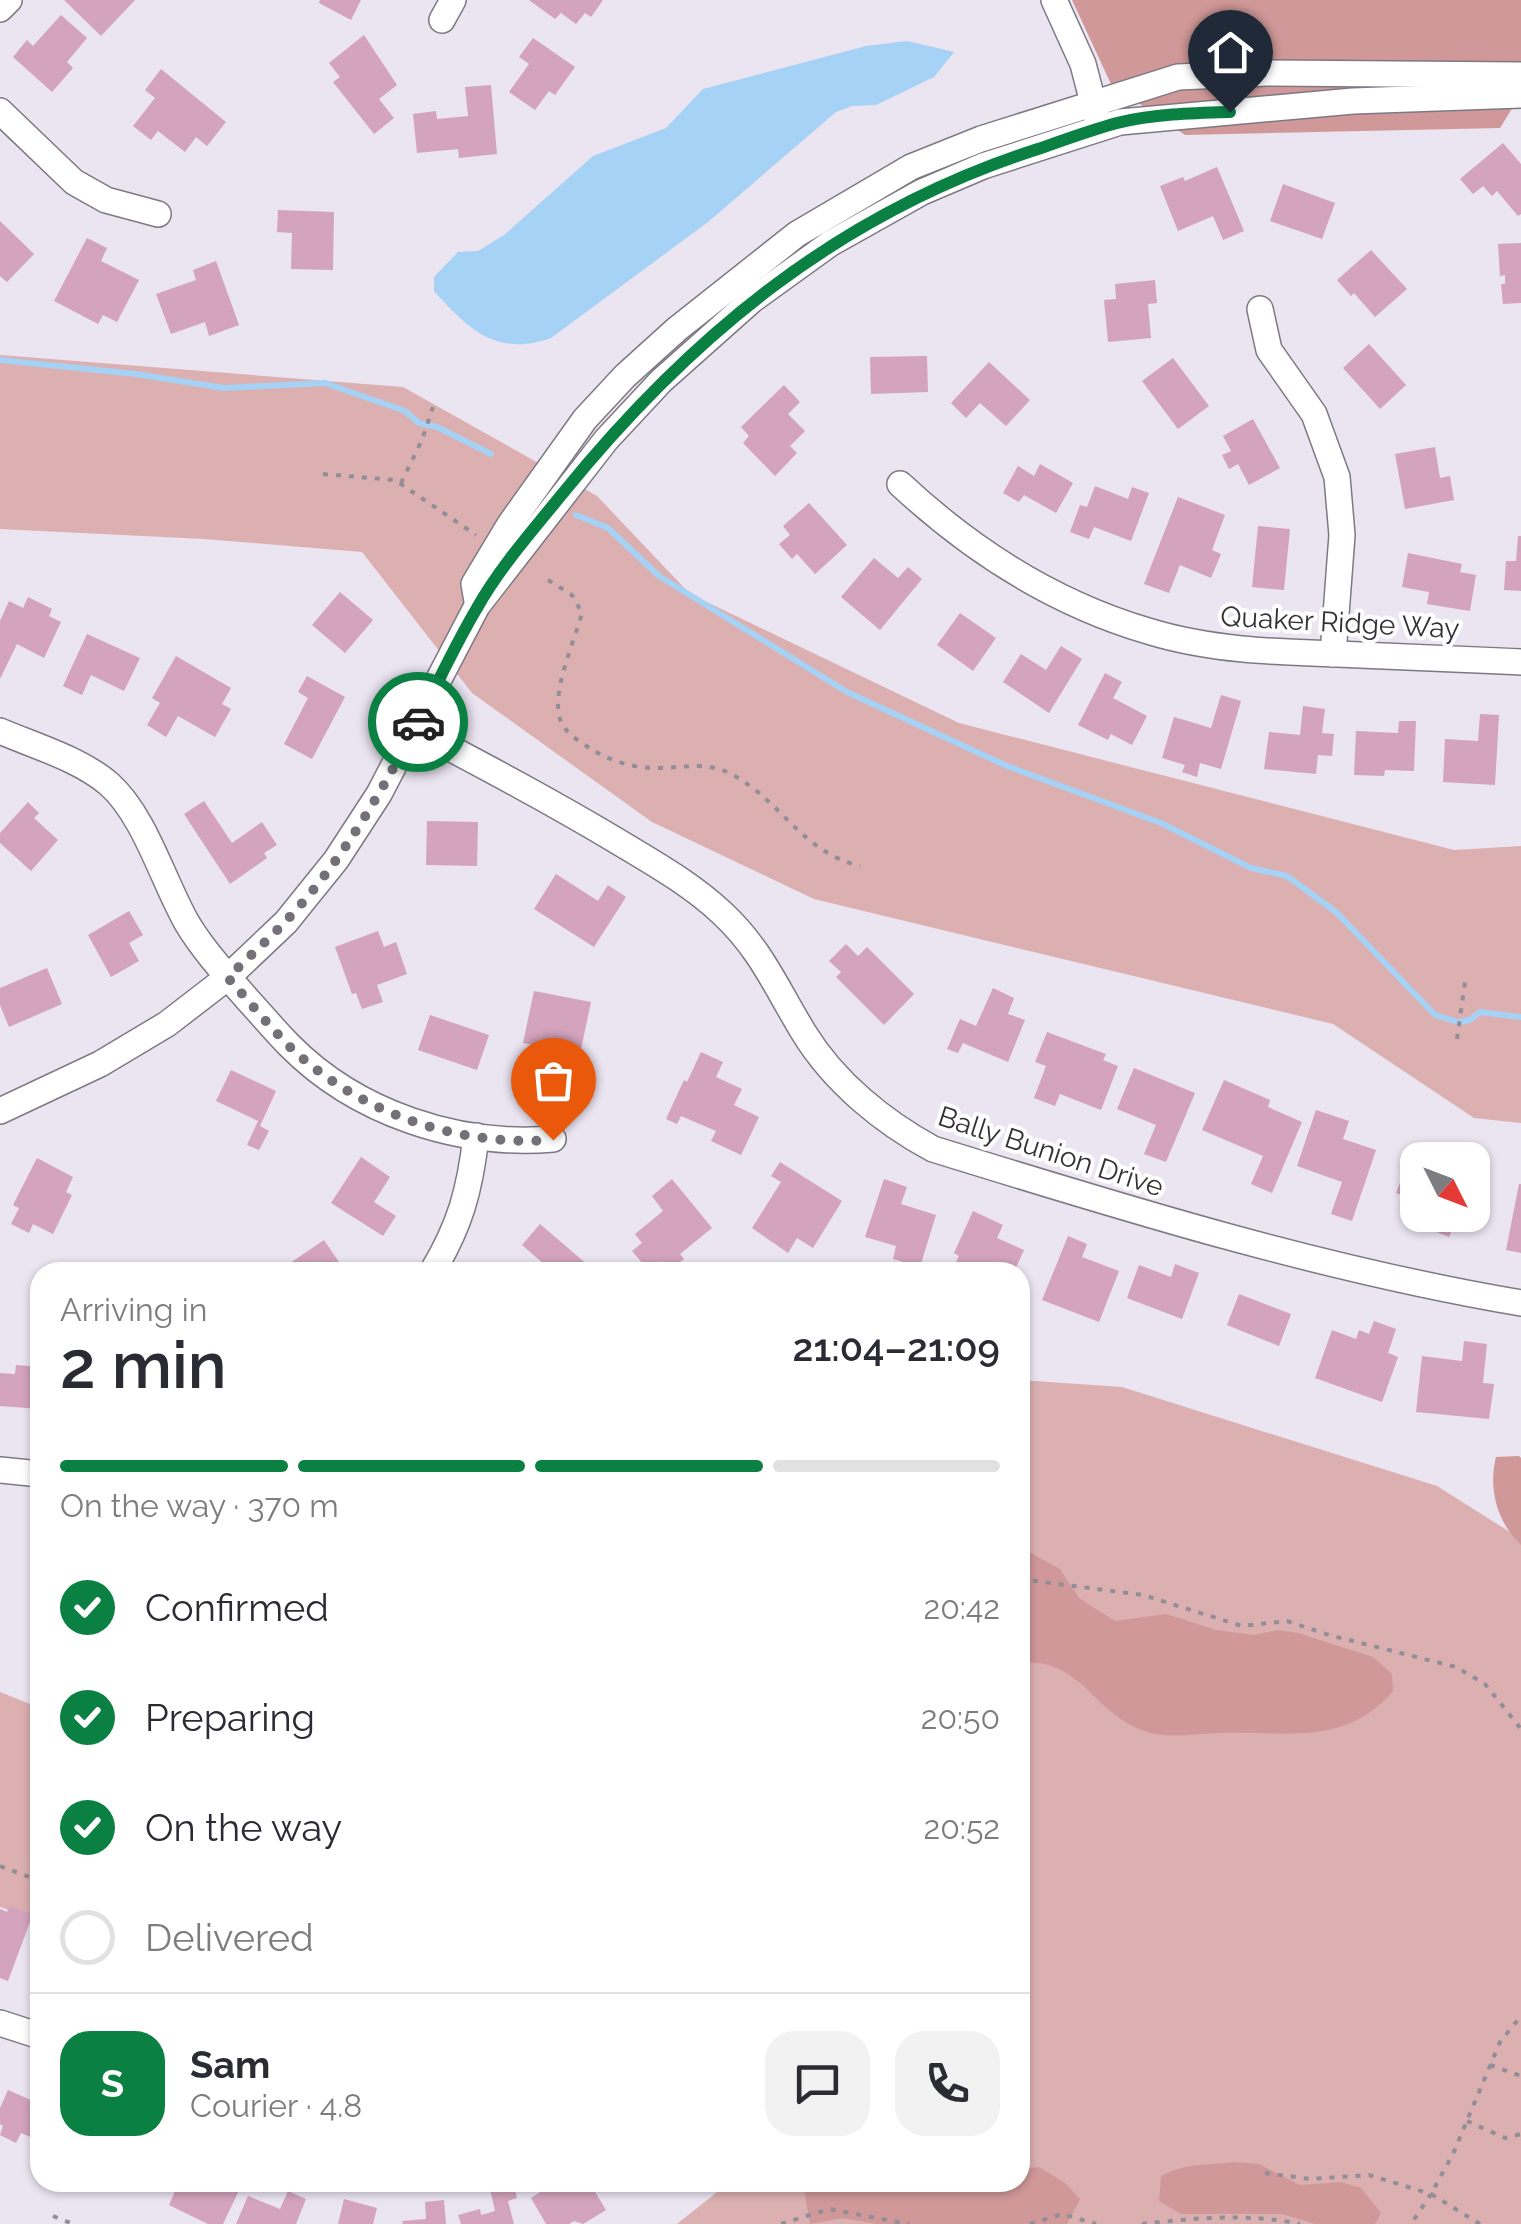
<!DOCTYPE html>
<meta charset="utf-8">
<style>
:root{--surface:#fff;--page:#f2f2f3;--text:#2b2b33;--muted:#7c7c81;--line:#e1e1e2;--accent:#0b8043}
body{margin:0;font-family:Raleway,sans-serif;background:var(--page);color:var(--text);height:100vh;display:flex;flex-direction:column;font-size:38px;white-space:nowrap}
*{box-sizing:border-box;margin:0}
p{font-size:32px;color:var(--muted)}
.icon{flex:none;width:55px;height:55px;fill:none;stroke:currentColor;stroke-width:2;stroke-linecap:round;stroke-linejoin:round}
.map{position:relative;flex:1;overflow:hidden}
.drawer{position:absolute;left:30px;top:1262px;width:1000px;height:930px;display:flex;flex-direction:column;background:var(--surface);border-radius:30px;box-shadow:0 2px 8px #0004}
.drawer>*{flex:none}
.needle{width:65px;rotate:132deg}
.fabs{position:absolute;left:1400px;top:1142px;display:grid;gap:20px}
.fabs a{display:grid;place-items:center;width:90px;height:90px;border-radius:20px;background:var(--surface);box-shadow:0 2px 8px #0004;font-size:50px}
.pin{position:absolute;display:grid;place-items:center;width:85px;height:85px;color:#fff;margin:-102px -42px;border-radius:50% 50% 50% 0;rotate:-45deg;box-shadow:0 0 10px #0007}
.pin .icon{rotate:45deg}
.courier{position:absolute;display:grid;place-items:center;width:100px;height:100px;margin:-50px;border:8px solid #0b8043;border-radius:50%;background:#fff;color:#222;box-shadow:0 2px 12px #0007}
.head em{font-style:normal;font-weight:600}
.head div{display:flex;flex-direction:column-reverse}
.head{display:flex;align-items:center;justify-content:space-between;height:170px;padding:0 30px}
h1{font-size:65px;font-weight:600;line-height:75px}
.bar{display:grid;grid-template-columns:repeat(4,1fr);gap:15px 10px;align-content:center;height:120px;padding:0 30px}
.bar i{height:12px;border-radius:8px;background:var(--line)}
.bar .on{background:var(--accent)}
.bar p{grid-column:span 4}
.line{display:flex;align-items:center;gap:25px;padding:0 30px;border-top:2px solid var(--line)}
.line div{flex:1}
.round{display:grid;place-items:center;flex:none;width:105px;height:105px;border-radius:30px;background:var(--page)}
ol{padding:0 30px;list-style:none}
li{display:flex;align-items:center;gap:30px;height:110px}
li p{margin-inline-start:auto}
li .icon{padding:10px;border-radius:50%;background:var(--accent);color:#fff;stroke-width:4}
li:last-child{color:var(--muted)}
li i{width:55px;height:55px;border:5px solid var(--line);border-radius:50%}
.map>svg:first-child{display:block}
.green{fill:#dcb0b0}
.forest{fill:#d09898}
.water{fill:#a6d2f5}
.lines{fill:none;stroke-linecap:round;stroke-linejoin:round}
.stream{stroke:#a6d2f5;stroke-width:6}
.building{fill:#d4a3bd}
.minor-casing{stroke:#7e7883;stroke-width:28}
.path{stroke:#928d96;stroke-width:4;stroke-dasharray:5 8;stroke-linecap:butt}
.minor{stroke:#fff;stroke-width:25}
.done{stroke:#747077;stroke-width:10;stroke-dasharray:0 18}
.route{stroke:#0b8043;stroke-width:12}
.labels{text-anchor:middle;stroke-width:8;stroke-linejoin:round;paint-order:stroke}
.street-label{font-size:28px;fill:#343136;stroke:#fff}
</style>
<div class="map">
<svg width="1521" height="2224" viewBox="0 0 1521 2224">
<rect width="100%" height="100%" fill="#ebe4f1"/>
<!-- green -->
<g class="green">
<polygon points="0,355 403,387 597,496 690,594 959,723 1454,850 1521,846 1521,1123 1474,1118 1333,1024 814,899 652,822 472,693 362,552 204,539 0,529"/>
<polygon points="1020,1380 1122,1387 1437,1486 1521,1539 1521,2224 677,2224 721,2189 720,2183 1020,2182"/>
<polygon points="0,1692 40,1708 40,1920 0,1907"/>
</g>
<!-- forest -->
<g class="forest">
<polygon points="1072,0 1521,0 1521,94 1500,128 1185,135 1111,84"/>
<path d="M1519,1456L1521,1458V1545C1497,1522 1488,1489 1496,1457Z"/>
<path d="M1020,1547L1060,1569L1079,1598L1115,1621L1166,1614L1216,1630L1254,1635L1278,1630L1298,1633L1373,1657L1392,1674L1393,1691C1345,1747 1286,1731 1221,1733C1196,1733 1169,1740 1144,1731C1094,1714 1081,1657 1020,1663Z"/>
<path d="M1234,2162L1259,2164L1300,2185L1341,2182L1361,2188L1381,2213L1375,2224H1315L1282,2214H1181L1159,2201L1161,2176C1190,2162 1203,2166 1234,2162Z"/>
<polygon points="1039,2167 1065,2183 1080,2199 1067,2224 876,2224 843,2218 810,2224 803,2183 1020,2182 1020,2169"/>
</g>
<!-- water -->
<path class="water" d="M907,41L954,52L934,77L876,105L852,106L836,112L708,222L551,338C497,357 469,330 434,291V277L458,252L478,251L504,235L593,156L666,128L703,89L866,46Z"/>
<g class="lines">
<!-- stream -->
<g class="stream">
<polyline points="0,360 136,374 224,388 325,383 405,411 419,423 437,427 491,454"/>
<polyline points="576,515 608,528 659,576 847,692 1007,766 1161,823 1251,868 1287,876 1336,912 1435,1015 1458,1022 1470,1020 1480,1012 1521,1017"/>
</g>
</g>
<!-- building -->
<g class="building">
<polygon points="64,0 135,0 101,36"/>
<polygon points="320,0 361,0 351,20 319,3"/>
<polygon points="529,0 603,0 591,17 585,13 576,24 561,13 555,19"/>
<polygon points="61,15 87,38 67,62 73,68 52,92 13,57 27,40 33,46"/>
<polygon points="364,35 397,85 379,99 394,118 374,134 333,82 340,77 329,63"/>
<polygon points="533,38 575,67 555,95 549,91 535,110 509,92 529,64 519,57"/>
<polygon points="161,69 226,122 207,146 196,137 185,152 158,131 151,140 133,126 155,98 145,90"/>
<polygon points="491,85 497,154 459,158 458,149 417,153 413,114 436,111 437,119 468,116 465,87"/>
<polygon points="1503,143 1521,164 1521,214 1518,216 1497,191 1492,196 1483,186 1473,194 1460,179"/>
<polygon points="1217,167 1244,231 1223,240 1213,216 1178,231 1160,186 1183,177 1185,181"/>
<polygon points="1283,184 1335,203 1322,239 1270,221"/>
<polygon points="278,210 334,212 333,270 291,269 292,233 277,232"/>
<polygon points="0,221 34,254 7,282 0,276"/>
<polygon points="87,238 107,248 101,261 139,280 117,322 103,315 98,324 54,301"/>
<polygon points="1521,243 1521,303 1503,304 1501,284 1505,284 1505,275 1500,276 1498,244"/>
<polygon points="1371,250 1407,289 1375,317 1354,293 1351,296 1337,280"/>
<polygon points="216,261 239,325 209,336 205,322 171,334 156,294 196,280 193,270"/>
<polygon points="1155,280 1157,303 1148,304 1151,338 1108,342 1104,300 1116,299 1115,284"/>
<polygon points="1369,344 1406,385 1380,409 1343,368"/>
<polygon points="927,356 928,392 871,394 870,357"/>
<polygon points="1173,358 1209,406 1178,429 1142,381"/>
<polygon points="989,362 1030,400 1006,426 980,403 966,418 951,403"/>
<polygon points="784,385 800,402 788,414 805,431 790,446 797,453 775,476 743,443 749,436 741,427"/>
<polygon points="1253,419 1280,468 1249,485 1238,464 1229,469 1222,455 1231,451 1223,436"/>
<polygon points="1435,447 1440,478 1450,476 1454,500 1405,509 1395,454"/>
<polygon points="1040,464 1073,483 1056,513 1024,495 1019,502 1003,493 1018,466 1034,476"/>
<polygon points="1095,486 1128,499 1132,487 1149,493 1131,541 1094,527 1089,539 1070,532 1080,505 1087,507"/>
<polygon points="1178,497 1225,515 1212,550 1221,554 1211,578 1180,565 1169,593 1144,584"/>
<polygon points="809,503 847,545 815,574 797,554 792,559 779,544 790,535 783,526"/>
<polygon points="1258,526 1290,529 1284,590 1252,587"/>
<polygon points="1518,536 1521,536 1521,591 1504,590 1506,561 1516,561"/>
<polygon points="1408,553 1462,564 1460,572 1476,575 1470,611 1427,604 1429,592 1402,587"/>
<polygon points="874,558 898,578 908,567 922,579 880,630 841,597"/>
<polygon points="340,592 373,620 345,653 312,625"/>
<polygon points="28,597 52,609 49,616 61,622 44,658 17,644 0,679 0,621 9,601 23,608"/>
<polygon points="960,613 996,638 973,671 937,645"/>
<polygon points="87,634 140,658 124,691 91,675 82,695 63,686"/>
<polygon points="1061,646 1082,659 1049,713 1003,682 1021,654 1046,670"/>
<polygon points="176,656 231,688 222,704 231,709 215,737 178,716 166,737 147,725 160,703 152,698"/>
<polygon points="1105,673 1122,682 1113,698 1147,716 1132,745 1111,734 1108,740 1078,725"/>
<polygon points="307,676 345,697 312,759 284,744 308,698 298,692"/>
<polygon points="1221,695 1241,701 1221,769 1200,763 1197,777 1182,772 1185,765 1162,758 1174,717 1211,728"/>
<polygon points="1303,706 1325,709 1322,733 1334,734 1332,756 1318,755 1316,774 1264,769 1269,732 1300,735"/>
<polygon points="1480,714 1499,715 1495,785 1443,782 1445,739 1478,741"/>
<polygon points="1399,721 1416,721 1414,771 1385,770 1384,776 1354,775 1356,731 1398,733"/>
<polygon points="204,801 232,843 262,822 277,845 264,853 267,858 230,884 184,814"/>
<polygon points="28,802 39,813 34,818 58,840 31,871 0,843 0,833"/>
<polygon points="427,821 478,822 477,866 426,865"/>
<polygon points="556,874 598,901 608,885 626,897 594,947 534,909"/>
<polygon points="129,911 143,935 129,943 139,961 111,977 88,935"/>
<polygon points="378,931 384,947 396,942 407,974 377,985 383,1002 362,1009 356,993 352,994 335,947"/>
<polygon points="846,944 858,956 867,947 914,994 884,1025 836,977 841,972 829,961"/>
<polygon points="47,968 62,1004 9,1027 0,1005 0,988"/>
<polygon points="993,988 1014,998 1008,1014 1025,1020 1008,1062 963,1043 958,1053 947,1049 960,1019 976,1026"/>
<polygon points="534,991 591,1002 580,1054 523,1043"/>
<polygon points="430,1015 489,1035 477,1070 418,1050"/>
<polygon points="1047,1032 1106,1054 1103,1060 1118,1066 1101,1110 1060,1094 1055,1106 1034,1098 1046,1066 1035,1062"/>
<polygon points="701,1052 723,1062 716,1077 742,1089 734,1105 759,1117 741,1155 711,1141 716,1131 681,1116 677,1124 666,1119 684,1080 687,1082"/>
<polygon points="1134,1068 1195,1093 1166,1162 1144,1154 1156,1125 1117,1109"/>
<polygon points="231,1070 276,1091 260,1126 269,1131 259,1150 247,1145 258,1121 216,1101"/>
<polygon points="1224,1080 1270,1100 1268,1107 1302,1122 1272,1193 1251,1184 1263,1156 1202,1130"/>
<polygon points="1316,1110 1349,1121 1343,1139 1376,1150 1352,1221 1331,1214 1342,1182 1297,1166"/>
<polygon points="1416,1142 1463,1160 1418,1160 1418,1209 1410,1206 1413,1199 1396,1193"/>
<polygon points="361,1157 390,1177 374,1202 396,1216 383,1236 331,1203"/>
<polygon points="37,1158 73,1177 66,1192 72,1195 53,1234 33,1224 29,1233 11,1224 19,1208 13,1205"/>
<polygon points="780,1162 842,1201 813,1248 797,1238 788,1253 752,1228 781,1182 771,1176"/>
<polygon points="672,1179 712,1228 680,1254 684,1259 670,1270 662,1261 650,1272 632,1251 642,1243 635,1234 663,1211 652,1196"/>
<polygon points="884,1179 907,1187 901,1204 936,1215 920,1267 893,1259 896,1246 865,1237"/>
<polygon points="1519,1184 1521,1184 1521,1253 1506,1250"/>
<polygon points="973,1211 1003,1225 997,1238 1024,1250 1014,1272 967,1272 954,1266 959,1256 954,1253"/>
<polygon points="1435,1215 1458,1215 1449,1237 1429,1229"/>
<polygon points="540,1224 596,1272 539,1272 545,1265 522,1245"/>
<polygon points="1068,1236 1087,1244 1082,1257 1119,1271 1099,1322 1042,1300"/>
<polygon points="324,1240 345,1271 277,1272"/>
<polygon points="1175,1264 1199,1273 1182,1319 1127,1298 1139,1265 1171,1277"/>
<polygon points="1239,1294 1291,1314 1279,1346 1227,1325"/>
<polygon points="1374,1321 1396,1329 1388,1353 1398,1357 1382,1402 1315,1378 1332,1330 1356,1339 1359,1330 1369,1334"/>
<polygon points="1464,1341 1487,1344 1483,1383 1494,1384 1489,1419 1416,1412 1422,1356 1462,1361"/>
<polygon points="16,1365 40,1367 40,1409 0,1406 0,1373 15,1374"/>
<polygon points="9,1906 33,1914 8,1981 0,1978 0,1909 7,1912"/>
<polygon points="8,2090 40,2104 40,2141 21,2133 16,2143 0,2135 3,2126 0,2124 0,2108"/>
<polygon points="179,2182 243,2182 223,2224 208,2224 169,2205"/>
<polygon points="556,2182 589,2182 606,2210 583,2224 574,2221 569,2224 546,2224 531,2198"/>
<polygon points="513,2183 517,2198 508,2201 514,2224 461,2224 458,2215 480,2209 481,2215 495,2211 490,2189"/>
<polygon points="288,2191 306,2199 296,2224 236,2224 248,2196 280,2209"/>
<polygon points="344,2199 377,2208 373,2224 338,2224"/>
<polygon points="444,2200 446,2224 403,2224 402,2221 426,2219 425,2202"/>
</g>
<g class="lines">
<!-- minor casing -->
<g class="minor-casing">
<g id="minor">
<polyline points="1054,0 1083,64 1096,114"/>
<polyline points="0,9 9,0"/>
<polyline points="442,20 453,0"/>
<polyline points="0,111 74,182 106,200 158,214"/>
<polyline points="1260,309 1269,350 1314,414 1337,477 1342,535 1333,654"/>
<path d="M900,484C972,551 1053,603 1148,631C1209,650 1274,652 1337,654C1399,657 1460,659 1521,662"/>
<polyline points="477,601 474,584 510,524 585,419 625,376 677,329 797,234 911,167 981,139 1178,77 1267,73 1521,75"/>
<path d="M414,729C484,766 554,803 622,844C657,865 692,885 722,913C761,949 777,989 804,1033C834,1082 883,1122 933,1149C1127,1209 1321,1269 1521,1303"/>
<path d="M0,731C35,746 80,759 109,784C145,816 163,881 187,923C203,950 227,976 248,1000C262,1015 275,1031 289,1045C356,1113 458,1147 553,1139"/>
<polyline points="0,1111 100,1064 167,1024 228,977 286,922 336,860 379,794 477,606 606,440 661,381 752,300 831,243 922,192 983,166 1120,122 1353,101 1521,95"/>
<path d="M432,1272C460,1226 470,1190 476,1136"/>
<polyline points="0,1470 40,1474"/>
<polyline points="0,2023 40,2036"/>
</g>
</g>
<!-- path -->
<g class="path">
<polyline points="323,474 395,480 476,535"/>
<polyline points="401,483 422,440 433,407"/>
<path d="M548,580L572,595L582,613C575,641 548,697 562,724C567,734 582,743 591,749C610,761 634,768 656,768C682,768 707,761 731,774C781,800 801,852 860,866"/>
<polyline points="1457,1039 1466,975"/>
<polyline points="1020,1579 1143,1595 1242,1626 1287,1621 1329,1635 1456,1667 1485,1684 1521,1729"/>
<polyline points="0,1866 40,1881"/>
<polyline points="1490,2065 1521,2076"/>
<polyline points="1467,2121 1505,2138 1521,2134"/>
<polyline points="1265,2173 1310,2179 1369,2175 1431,2194 1411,2224"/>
<polyline points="53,2216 73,2224"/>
<polyline points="781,2224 829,2209 909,2224"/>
<polyline points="1030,2224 1062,2214 1096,2224"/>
<path d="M1142,2224C1192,2218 1250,2213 1300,2224"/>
<polyline points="1480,2224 1431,2194 1453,2154 1500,2042 1521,2016"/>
</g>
<!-- minor -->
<use href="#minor" class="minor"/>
</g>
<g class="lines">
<!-- done -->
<path class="done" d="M418,722C381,793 340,865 284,923C266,942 246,959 228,978C248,1000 268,1025 290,1047C359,1113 458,1147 553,1140"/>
<!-- route -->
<path class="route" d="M418,722C437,684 455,645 477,608C500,567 533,530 563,493C692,334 841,212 1038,149C1064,140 1091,130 1117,123C1153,114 1193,113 1230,112"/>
</g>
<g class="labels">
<!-- street labels -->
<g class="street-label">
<text transform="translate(1340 622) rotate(3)" y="10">Quaker Ridge Way</text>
<text transform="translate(1051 1151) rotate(18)" y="10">Bally Bunion Drive</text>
</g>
</g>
</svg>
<div class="fabs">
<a><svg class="needle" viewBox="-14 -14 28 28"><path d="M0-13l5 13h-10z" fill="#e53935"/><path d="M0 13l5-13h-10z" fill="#7c7c81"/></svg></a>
</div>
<div class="pin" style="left:553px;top:1140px;background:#ea580c"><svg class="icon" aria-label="bag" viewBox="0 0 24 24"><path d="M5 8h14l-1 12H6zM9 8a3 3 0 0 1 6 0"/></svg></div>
<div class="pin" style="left:1230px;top:112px;background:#1f2937"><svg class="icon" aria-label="home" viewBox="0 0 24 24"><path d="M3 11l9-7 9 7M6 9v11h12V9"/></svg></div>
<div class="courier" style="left:418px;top:722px"><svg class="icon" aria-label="car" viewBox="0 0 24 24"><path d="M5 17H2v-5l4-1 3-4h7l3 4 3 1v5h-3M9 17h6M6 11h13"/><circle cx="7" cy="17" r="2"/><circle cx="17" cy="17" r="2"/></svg></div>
<section class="drawer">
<div class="head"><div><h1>2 min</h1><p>Arriving in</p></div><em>21:04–21:09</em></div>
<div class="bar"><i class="on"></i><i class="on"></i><i class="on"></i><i></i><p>On the way · 370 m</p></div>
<ol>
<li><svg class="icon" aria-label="check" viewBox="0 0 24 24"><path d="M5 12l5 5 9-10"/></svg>Confirmed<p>20:42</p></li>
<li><svg class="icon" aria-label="check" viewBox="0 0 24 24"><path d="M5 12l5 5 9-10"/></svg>Preparing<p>20:50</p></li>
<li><svg class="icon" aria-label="check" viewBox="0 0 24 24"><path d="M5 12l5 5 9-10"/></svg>On the way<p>20:52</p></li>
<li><i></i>Delivered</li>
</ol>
<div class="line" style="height:180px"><b class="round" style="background:var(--accent);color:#fff">S</b><div><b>Sam</b><p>Courier · 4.8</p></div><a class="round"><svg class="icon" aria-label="chat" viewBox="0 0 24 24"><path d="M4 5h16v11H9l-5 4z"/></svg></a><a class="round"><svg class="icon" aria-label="phone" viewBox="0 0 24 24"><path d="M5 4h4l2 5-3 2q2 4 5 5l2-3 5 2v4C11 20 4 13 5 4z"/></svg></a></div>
</section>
</div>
